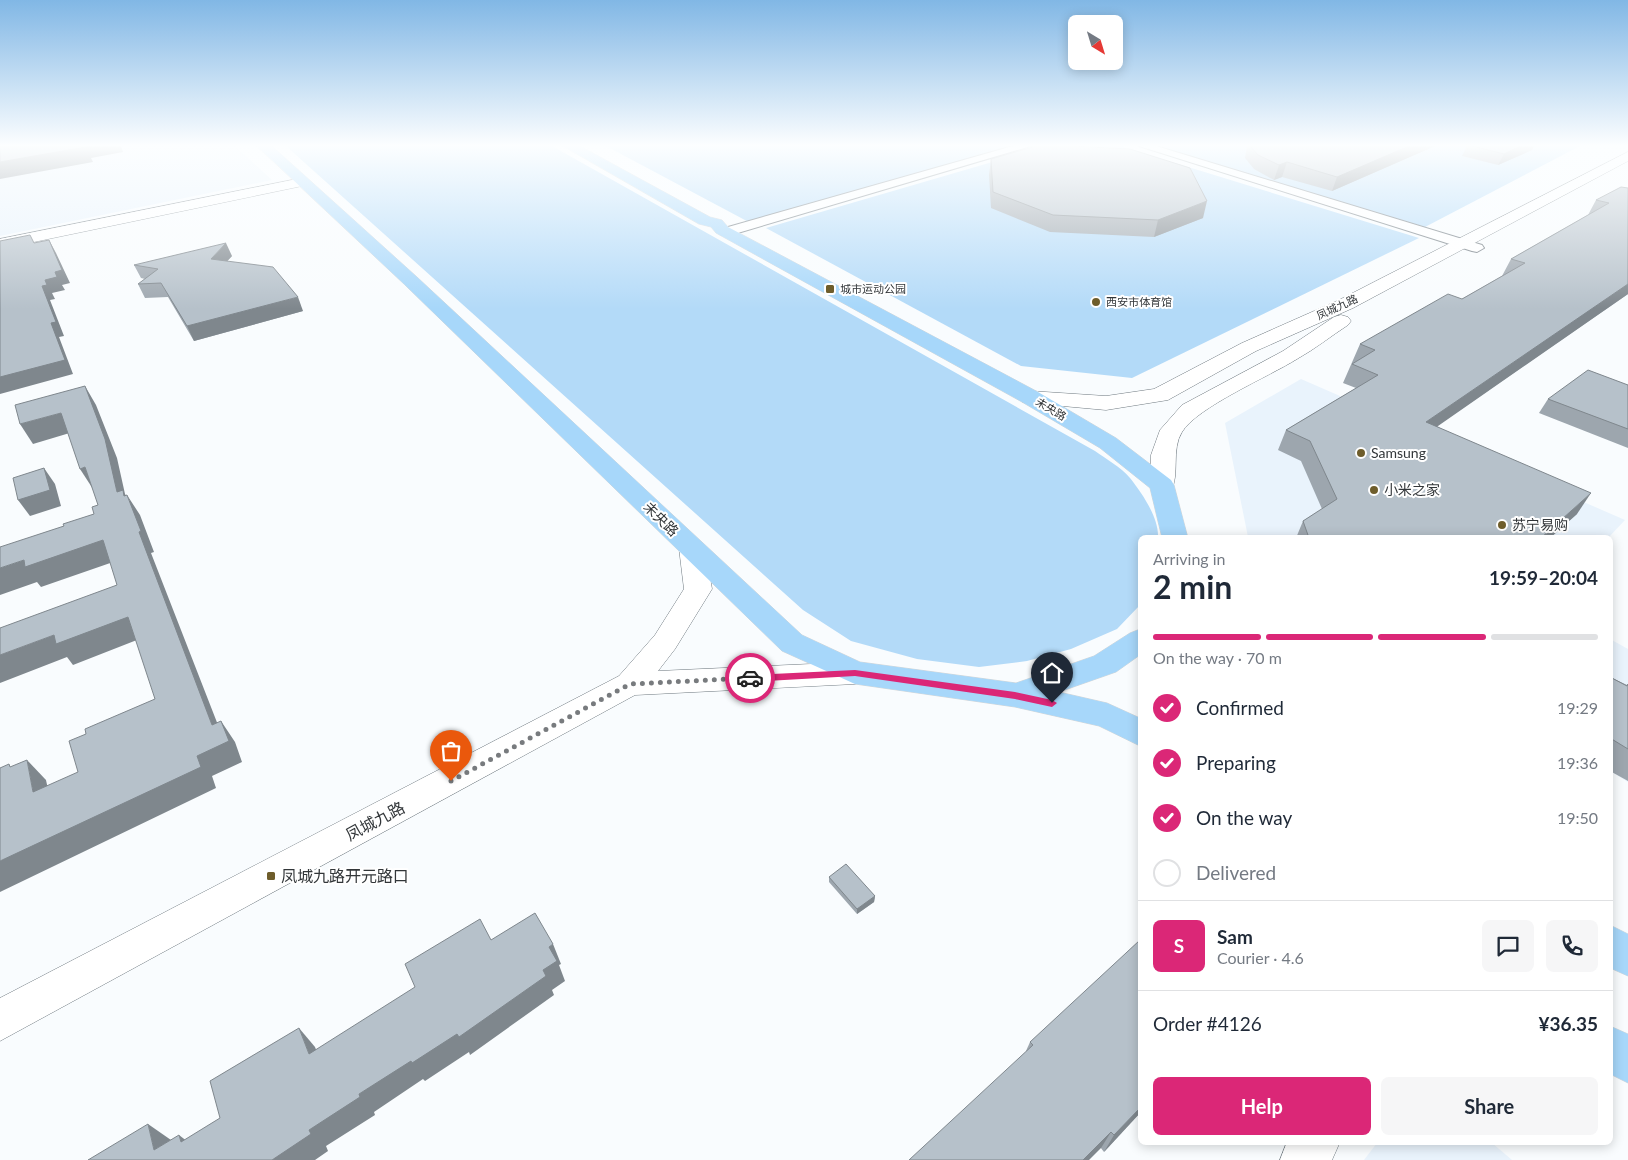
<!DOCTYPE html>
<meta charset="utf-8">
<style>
:root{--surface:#fff;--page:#f6f6f7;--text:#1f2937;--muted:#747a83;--line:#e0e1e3;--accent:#db2777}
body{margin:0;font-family:Lato,"Noto Sans SC",sans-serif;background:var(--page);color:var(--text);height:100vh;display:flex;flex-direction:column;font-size:19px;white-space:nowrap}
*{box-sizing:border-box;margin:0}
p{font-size:16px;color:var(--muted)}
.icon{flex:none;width:28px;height:28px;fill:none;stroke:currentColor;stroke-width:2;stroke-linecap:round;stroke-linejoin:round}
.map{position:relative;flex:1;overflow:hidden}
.panel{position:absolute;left:1138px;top:535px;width:475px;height:610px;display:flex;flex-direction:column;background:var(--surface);border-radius:8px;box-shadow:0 2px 12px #0003}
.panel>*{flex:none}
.needle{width:32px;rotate:142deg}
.buttons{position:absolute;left:1068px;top:15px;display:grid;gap:10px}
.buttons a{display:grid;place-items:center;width:55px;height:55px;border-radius:8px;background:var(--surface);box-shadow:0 2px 12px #0003;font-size:25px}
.pin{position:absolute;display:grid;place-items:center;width:42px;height:42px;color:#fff;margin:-51px -21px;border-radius:50% 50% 50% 0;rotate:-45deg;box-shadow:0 0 5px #0007}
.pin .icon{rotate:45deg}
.courier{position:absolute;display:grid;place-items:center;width:50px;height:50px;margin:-25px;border:4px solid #db2777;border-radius:50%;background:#fff;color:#222;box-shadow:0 1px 6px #0007}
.headline em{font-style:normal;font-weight:700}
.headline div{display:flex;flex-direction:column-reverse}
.headline{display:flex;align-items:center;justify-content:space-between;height:85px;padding:0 15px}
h1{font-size:32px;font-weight:700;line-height:38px}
.bar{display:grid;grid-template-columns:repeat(4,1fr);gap:8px 5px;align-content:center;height:60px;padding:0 15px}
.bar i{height:6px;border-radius:4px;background:var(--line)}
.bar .current{background:var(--accent)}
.bar p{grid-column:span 4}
.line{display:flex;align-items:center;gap:12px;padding:0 15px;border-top:1px solid var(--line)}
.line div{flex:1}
.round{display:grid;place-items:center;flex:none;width:52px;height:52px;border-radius:8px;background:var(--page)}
ol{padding:0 15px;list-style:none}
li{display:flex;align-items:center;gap:15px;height:55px}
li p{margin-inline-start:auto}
li .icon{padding:5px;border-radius:50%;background:var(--accent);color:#fff;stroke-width:4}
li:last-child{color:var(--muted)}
li i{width:28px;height:28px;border:2px solid var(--line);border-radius:50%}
.action{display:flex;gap:10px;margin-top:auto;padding:10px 15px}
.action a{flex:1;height:58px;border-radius:8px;background:var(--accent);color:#fff;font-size:20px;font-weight:700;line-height:58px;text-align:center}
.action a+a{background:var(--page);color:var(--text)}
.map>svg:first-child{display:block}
.built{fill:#e9f3fc}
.green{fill:#b3daf8}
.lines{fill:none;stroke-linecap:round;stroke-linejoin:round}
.street-casing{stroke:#707a81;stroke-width:2}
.secondary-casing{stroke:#707a81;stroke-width:1}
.primary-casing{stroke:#d6d7d7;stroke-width:1}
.street{fill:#fff;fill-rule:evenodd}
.secondary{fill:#fff;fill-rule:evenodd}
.primary{fill:#a7d7fa;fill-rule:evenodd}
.wall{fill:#9da6ae}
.shaded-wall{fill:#7f878d}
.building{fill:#b6c1ca;stroke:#7f878d}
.route{fill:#db2777}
.done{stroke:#787b7e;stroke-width:5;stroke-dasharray:0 9}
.poi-dot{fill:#6e5d2b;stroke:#fff;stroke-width:2}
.labels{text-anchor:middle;stroke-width:4;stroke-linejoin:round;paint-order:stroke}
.far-poi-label{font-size:11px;fill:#323639;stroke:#fff;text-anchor:start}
.far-street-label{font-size:11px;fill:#323639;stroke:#fff}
.poi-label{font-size:14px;fill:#323639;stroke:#fff;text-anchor:start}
.street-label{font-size:14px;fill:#323639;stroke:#fff}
.near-street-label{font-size:16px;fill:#323639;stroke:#fff}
.near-poi-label{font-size:16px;fill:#323639;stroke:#fff;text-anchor:start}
</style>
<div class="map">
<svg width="1628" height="1160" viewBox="0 0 1628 1160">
<rect width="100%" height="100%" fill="#f9fcfe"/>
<!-- built -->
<g class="built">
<polygon points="0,146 235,146 272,180 0,236"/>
<polygon points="1301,379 1625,520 1609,537 1248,537 1225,423"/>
<polygon points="1610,639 1628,649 1628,782 1610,771"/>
<polygon points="1377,1143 1492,1143 1512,1160 1364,1160"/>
</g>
<!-- green -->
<g class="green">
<path d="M286,146H552L1095,451C1106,459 1121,467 1130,478C1142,493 1159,518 1158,537L1140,538V605L1117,629L1071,649L1027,661L979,667L917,659L851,641L803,610Z"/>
<polygon points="606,146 1034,146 758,227"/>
<polygon points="1047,146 1120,146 1419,238 1132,378 1021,366 766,228"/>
<polygon points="1157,146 1580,146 1425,227"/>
</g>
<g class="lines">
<!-- street casing -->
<g class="street-casing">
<g id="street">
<polygon points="1013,146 1031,146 731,235 721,235 719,232 721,229"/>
<polygon points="1139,146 1156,146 1482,245 1484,248 1477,252 1472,251"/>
</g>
</g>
<!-- secondary casing -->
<g class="secondary-casing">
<g id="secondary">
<polygon points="1628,152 1628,161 1353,308 1256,351 1168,400 1106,410 1030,403 1022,402 1019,397 1022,392 1030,391 1106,396 1154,389 1242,343 1339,300"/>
<polygon points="302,178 309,182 307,185 0,249 0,239"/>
<path d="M1341,315L1348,317L1351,321L1348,325C1331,336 1315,349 1297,359C1270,376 1197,407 1182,432C1171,449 1180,476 1171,490L1162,492L1153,490L1150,485L1151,455L1160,430L1182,405L1283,351L1334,317Z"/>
<polygon points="692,539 701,542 705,548 712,589 675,649 658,671 855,662 866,665 870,673 866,681 855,684 635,695 0,1041 0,998 619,676 655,635 684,589 679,548 683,542"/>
<polygon points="1287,1142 1340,1142 1332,1160 1280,1160"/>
</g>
</g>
<!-- primary casing -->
<g class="primary-casing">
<g id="primary">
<polygon points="257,146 272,146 417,277 802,635 860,662 1016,683 1094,656 1130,633 1140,629 1140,655 1116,672 1059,692 1107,703 1140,718 1140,746 1099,726 1015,707 855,684 782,651 405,285"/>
<polygon points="563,146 580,146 710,217 722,220 728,227 1038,392 1116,438 1171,480 1174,485 1188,538 1162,538 1150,488 1100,448 1022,402 716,233 711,227 699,224"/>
<polygon points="1610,925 1628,934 1628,976 1610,968"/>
<polygon points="1610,1026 1628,1034 1628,1083 1610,1074"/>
</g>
</g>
<!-- street -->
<use href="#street" class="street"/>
<!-- secondary -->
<use href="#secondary" class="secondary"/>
<!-- primary -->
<use href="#primary" class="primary"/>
</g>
<!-- wall -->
<g class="wall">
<polygon points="1247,146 1435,146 1332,191 1282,177 1274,180 1254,169 1245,158"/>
<polygon points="1467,146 1534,146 1532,150 1498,165 1462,156"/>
<polygon points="991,159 1203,218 1154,237 1050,232 991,208 989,175"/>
<polygon points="1628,188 1628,294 1437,426 1577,514 1550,538 1296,538 1303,521 1322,509 1301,461 1278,450 1286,430 1356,388 1343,383 1360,344 1462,299 1502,276 1511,259 1588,215 1596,200"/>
<polygon points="232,256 227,261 303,311 194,341 168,297 145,298 138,284 145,279 141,278 134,265"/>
<polygon points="1628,385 1628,448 1539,413 1548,399"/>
<polygon points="1610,677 1627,685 1628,684 1628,781 1610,771"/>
<polygon points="829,877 875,896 874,902 857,914 829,882"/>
<polygon points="1030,1042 1140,1113 1104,1152 1026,1051"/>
</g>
<!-- shaded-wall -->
<g class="shaded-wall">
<polygon points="85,146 121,146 123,152 91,158 93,162 0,179 0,162"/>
<polygon points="1409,146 1435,146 1332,191 1337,177"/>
<polygon points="1520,146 1534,146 1532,150 1498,165 1504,154"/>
<polygon points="1287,162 1282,177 1274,180 1279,165"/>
<polygon points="1207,201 1203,218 1154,237 1158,220"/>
<polygon points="49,240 56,253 70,283 62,285 65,290 52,293 55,299 50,300 64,336 59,337 73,374 0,394 0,377 51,323 42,286 45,280 55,272"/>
<polygon points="226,243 232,256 217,272 211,259"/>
<polygon points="1628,284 1628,294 1415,442 1426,422"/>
<polygon points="298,297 303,311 194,341 187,326"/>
<polygon points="85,386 96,405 117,458 125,494 130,502 127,495 140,515 154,552 151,553 225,743 221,721 235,742 242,762 212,776 216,788 0,892 0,861 197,756 212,725 117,492"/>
<polygon points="61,413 73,432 33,444 20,424"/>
<polygon points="85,467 93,489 80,469"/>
<polygon points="44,468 55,484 61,506 30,516 18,500"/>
<polygon points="1591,493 1577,514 1550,538 1541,538"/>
<polygon points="103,540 116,561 41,587 37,582 0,595 0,568 24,560"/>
<polygon points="128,617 142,638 73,665 67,657 0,683 0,655 54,635"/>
<polygon points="27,760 46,780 53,813 33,792"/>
<polygon points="875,896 874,902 857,914 857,909"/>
<polygon points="553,944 561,964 559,965 565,981 552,990 554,995 470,1055 469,1052 425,1081 423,1079 374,1112 375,1115 326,1146 328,1151 315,1160 272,1160 309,1130 359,1094 543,970 549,947"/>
<polygon points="299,1028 315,1047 325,1072 309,1054"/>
<polygon points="1140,1108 1140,1113 1104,1152 1114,1135"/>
<polygon points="148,1124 171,1140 154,1150"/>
<polygon points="1111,1132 1101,1148 1089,1160 1083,1160"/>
<polygon points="179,1135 201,1152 181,1142"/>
</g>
<!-- building -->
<g class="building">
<polygon points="0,146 85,146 85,147 0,162"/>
<polygon points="1036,146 1070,146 1130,149 1190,168 1207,201 1158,220 1053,215 993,192 991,159"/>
<polygon points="1250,146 1409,146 1337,177 1287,162 1279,165 1258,155"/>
<polygon points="1473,146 1520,146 1504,154"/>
<polygon points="1621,187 1628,188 1628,284 1426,422 1591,493 1541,538 1309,538 1303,521 1337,499 1310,441 1286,430 1378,375 1352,364 1375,350 1360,344 1448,294 1462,299 1525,263 1511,259 1609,203 1596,200"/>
<polygon points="30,235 34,243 49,240 62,270 55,272 57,277 45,280 47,285 42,286 56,322 51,323 65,360 0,377 0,241"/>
<polygon points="226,243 211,259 273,267 298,297 187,326 161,283 138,284 158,269 134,265"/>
<polygon points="1588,370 1628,385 1628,429 1548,399"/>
<polygon points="85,386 105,439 117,492 123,490 124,496 127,495 141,531 139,532 212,725 221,721 229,741 197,756 201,767 0,861 0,768 9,764 10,767 27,760 33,792 78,772 69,741 86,734 85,729 155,699 128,617 56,644 54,635 0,655 0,628 117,585 103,540 25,567 24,560 0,568 0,547 64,526 63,524 94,514 92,507 98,505 85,467 80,469 61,413 20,424 15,405"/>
<polygon points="44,468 50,490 18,500 13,478"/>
<polygon points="1610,677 1627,686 1628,684 1628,749 1610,738 1610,730 1611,729 1610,729"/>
<polygon points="846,864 875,896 857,909 829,877"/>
<polygon points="535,913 553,944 549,947 557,961 543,970 546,976 459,1037 457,1034 412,1063 411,1061 359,1094 360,1097 309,1130 311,1134 272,1160 88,1160 148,1124 154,1150 179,1135 181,1142 220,1118 210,1081 299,1028 309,1054 415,987 405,964 480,919 491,940"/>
<polygon points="1140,940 1140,1108 1114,1135 1111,1132 1083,1160 909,1160 1033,1045 1030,1042"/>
</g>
<!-- sky -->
<linearGradient id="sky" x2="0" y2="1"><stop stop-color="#81b7e5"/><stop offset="0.47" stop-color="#fcfeff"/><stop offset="1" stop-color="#fcfeff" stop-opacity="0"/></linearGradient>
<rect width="1628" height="309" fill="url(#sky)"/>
<!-- route -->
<polygon class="route" points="855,670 1015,692 1052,700 1057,703 1052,707 1015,699 855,676 750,682 746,678 750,675"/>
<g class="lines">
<!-- done -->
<polyline class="done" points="451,781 630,684 750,678"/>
</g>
<!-- markers -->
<g class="poi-dot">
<rect x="825" y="284" width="10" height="10" rx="2.5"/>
<circle cx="1096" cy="302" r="5"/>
<circle cx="1361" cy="453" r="5"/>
<circle cx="1374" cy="490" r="5"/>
<circle cx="1502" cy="525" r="5"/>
<rect x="266" y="871" width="10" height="10" rx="2.5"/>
</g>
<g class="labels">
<!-- far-poi labels -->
<g class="far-poi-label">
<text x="840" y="293">城市运动公园</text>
<text x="1106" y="306">西安市体育馆</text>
</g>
<!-- far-street labels -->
<g class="far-street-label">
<text transform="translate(1337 307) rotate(-25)" y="4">凤城九路</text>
<text transform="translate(1051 409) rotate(31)" y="4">未央路</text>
</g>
<!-- poi labels -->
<g class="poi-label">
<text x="1371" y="458">Samsung</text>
<text x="1384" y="495">小米之家</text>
<text x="1512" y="530">苏宁易购</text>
</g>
<!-- street labels -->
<g class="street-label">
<text transform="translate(661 519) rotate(44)" y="5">未央路</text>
</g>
<!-- near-street labels -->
<g class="near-street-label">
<text transform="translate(375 821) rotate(-28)" y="6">凤城九路</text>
</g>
<!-- near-poi labels -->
<g class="near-poi-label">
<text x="281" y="882">凤城九路开元路口</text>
</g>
</g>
</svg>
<div class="buttons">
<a><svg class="needle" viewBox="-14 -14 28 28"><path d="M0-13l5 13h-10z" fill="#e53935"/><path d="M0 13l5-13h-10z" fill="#747a83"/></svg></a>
</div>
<div class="pin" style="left:451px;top:781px;background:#ea580c"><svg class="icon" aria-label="bag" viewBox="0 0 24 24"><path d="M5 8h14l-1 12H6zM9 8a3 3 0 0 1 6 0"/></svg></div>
<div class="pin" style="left:1052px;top:703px;background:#1f2937"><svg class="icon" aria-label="home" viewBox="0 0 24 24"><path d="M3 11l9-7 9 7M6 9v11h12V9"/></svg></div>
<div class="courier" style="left:750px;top:678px"><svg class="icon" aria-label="car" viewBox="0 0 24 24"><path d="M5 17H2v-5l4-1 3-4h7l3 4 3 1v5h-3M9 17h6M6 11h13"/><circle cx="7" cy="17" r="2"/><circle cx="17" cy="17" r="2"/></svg></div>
<section class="panel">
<div class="headline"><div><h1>2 min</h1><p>Arriving in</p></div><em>19:59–20:04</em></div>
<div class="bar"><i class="current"></i><i class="current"></i><i class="current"></i><i></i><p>On the way · 70 m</p></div>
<ol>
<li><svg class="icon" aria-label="check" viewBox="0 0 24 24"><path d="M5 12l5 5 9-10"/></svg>Confirmed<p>19:29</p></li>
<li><svg class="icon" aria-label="check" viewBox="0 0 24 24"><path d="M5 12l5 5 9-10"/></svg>Preparing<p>19:36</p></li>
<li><svg class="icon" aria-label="check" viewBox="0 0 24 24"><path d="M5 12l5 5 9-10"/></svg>On the way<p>19:50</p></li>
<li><i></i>Delivered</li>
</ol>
<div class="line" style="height:90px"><b class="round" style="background:var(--accent);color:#fff">S</b><div><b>Sam</b><p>Courier · 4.6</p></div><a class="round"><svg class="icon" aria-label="chat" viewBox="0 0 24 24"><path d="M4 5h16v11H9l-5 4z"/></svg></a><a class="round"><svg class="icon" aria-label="phone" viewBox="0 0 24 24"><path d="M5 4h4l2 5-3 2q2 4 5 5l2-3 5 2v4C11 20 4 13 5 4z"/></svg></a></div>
<div class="line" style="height:65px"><div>Order #4126</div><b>¥36.35</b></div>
<div class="action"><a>Help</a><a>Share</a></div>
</section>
</div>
